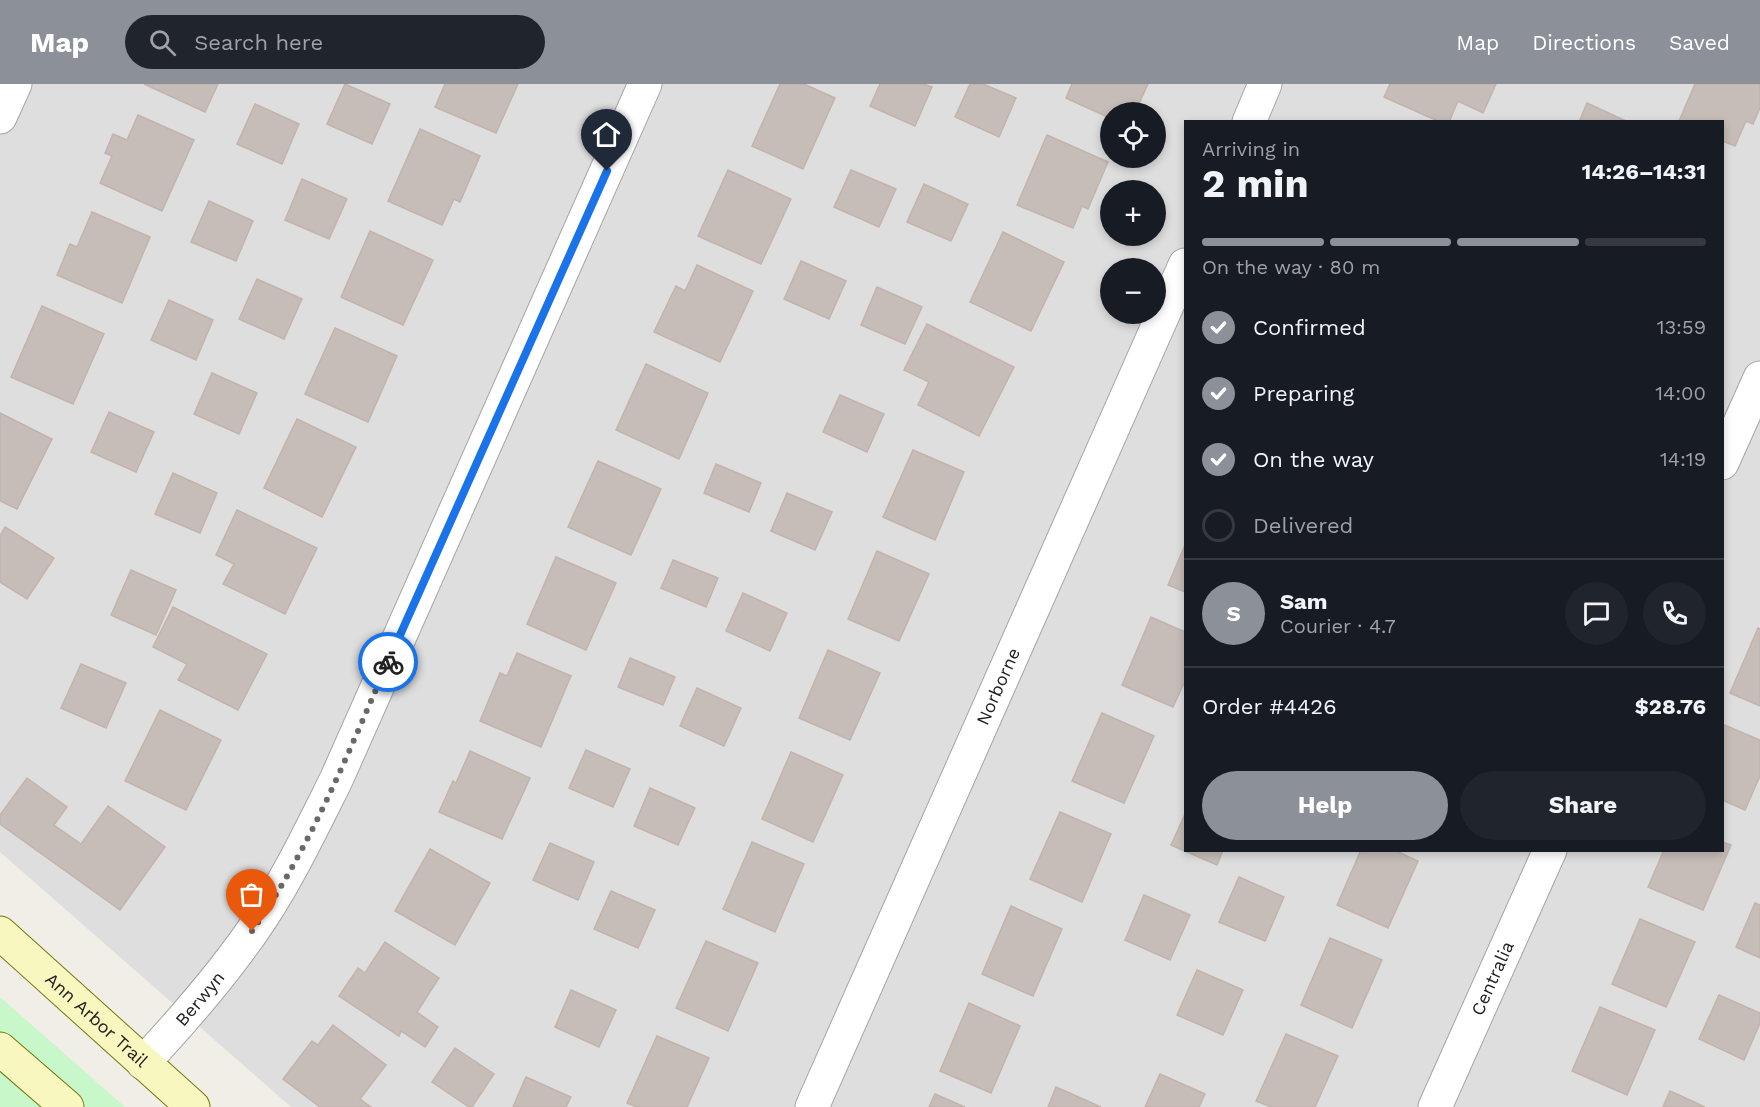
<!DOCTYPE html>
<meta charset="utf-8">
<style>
:root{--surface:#171b24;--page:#20242c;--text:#f1f3f6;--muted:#9ea1a6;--line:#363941;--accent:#8c9099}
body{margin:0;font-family:"Work Sans",sans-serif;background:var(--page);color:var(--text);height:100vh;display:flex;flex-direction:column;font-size:22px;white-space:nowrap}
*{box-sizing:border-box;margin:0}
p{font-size:20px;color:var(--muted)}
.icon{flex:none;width:33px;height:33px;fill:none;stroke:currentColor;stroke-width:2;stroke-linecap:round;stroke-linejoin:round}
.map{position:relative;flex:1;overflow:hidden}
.drawer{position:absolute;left:1184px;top:36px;width:540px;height:732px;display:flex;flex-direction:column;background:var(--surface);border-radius:0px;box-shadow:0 3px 9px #0003}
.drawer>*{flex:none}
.buttons{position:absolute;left:1100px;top:18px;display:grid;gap:12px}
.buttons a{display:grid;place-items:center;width:66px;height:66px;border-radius:50%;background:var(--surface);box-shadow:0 3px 9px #0003;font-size:30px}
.pin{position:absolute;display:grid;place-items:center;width:51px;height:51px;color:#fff;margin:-62px -26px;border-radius:50% 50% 50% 0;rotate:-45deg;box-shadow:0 0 6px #0007}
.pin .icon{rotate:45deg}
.courier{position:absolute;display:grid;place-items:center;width:60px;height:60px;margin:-30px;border:4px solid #1a73e8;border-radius:50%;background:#fff;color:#222;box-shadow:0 2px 8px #0007}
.summary em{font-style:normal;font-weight:700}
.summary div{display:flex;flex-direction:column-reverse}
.summary{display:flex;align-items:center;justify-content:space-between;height:102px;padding:0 18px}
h1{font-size:39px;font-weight:700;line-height:45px}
.bar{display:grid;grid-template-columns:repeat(4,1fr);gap:9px 6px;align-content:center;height:72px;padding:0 18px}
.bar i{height:8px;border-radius:4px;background:var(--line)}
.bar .current{background:var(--accent)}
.bar p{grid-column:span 4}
.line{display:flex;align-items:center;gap:15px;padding:0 18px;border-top:2px solid var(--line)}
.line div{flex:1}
.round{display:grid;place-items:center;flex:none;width:63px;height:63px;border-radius:32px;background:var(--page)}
ol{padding:0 18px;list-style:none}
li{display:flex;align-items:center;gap:18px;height:66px}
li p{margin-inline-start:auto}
li .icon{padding:6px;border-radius:50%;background:var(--accent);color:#fff;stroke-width:4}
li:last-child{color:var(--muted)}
li i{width:33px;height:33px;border:3px solid var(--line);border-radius:50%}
.button{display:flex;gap:12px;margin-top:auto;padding:12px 18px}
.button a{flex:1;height:69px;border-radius:36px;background:var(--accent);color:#fff;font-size:24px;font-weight:700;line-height:69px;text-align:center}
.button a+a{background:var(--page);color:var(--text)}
header{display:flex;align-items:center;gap:36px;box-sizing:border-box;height:84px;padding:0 30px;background:var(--accent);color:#fff}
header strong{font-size:28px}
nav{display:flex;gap:33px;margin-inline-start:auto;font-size:21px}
.search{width:420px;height:54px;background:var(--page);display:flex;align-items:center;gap:15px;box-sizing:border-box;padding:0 21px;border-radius:33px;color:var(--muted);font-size:22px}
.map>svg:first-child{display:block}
.residential{fill:#dfdede;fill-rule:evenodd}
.park{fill:#c8f8c9}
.building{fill:#c6bdb8;stroke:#c2b4ab;stroke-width:1.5}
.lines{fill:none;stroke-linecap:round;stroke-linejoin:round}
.street-casing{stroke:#a5a5a5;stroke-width:35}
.secondary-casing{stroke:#727809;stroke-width:35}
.street{stroke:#fff;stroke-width:33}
.secondary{stroke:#f8f7bf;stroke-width:33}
.done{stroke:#6a6967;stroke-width:6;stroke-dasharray:0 10.8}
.route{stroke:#1a73e8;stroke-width:8}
.labels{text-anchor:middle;stroke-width:4.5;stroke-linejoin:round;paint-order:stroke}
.street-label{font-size:18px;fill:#212121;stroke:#fff}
</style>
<header>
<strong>Map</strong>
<div class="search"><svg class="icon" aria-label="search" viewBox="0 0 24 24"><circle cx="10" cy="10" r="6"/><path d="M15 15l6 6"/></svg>Search here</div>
<nav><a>Map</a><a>Directions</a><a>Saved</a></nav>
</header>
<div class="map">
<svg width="1760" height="1023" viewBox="0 0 1760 1023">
<rect width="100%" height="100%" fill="#f1eee8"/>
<!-- residential -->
<path class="residential" d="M0,0H1760V1023H291L0,768ZM1110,28H1155V74H1110ZM1185,38H1722V766H1185ZM1110,106H1155V152H1110ZM1110,184H1155V230H1110Z"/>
<!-- park -->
<polygon class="park" points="0,913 125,1023 0,1023"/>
<!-- building -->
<g class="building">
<polygon points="144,0 218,0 205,28"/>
<polygon points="345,0 390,20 372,60 327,40"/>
<polygon points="445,0 518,0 496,49 435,23"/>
<polygon points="780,0 804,0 835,14 803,85 752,62"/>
<polygon points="880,0 924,0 932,3 915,42 870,22"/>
<polygon points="970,0 983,0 1016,14 999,53 955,33"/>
<polygon points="1072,0 1148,0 1135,28 1110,28 1110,34 1066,14"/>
<polygon points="1390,0 1496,0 1483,29 1458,17 1449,38 1440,38 1384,13"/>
<polygon points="1695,0 1760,0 1760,24 1753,40 1746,37 1735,62 1722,57 1722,38 1679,37"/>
<polygon points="1587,19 1628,38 1579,38"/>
<polygon points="255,20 299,40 282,80 237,60"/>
<polygon points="138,31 194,56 162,127 100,99 112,72 105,69 113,50 127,56"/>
<polygon points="420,45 480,72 460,118 454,115 442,141 388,117"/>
<polygon points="1047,51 1108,78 1088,125 1082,122 1073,144 1017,121"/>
<polygon points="728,86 791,115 761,180 698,152"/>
<polygon points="851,86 896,105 879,143 834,123"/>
<polygon points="302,95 347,115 329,155 285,136"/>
<polygon points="924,100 968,120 951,157 907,138"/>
<polygon points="209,117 253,137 236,177 191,158"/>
<polygon points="92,128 150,153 122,219 57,191 70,160 77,163"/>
<polygon points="370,147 433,176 403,241 341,213"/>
<polygon points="1003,148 1064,178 1031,247 970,218"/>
<polygon points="801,177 846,197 829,235 784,215"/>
<polygon points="697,181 753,207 720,278 654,248 676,202 685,207"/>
<polygon points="257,195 302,215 284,255 239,235"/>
<polygon points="877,203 922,223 905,260 861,241"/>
<polygon points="169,216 213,236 196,276 151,256"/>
<polygon points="42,222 104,250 73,320 11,293"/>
<polygon points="927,240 1014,283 979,352 918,321 929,298 904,286"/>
<polygon points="335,244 397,272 368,338 305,310"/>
<polygon points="646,280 708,309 679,375 616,346"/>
<polygon points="212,289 257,309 239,350 194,330"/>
<polygon points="840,311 884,330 867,368 823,348"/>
<polygon points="109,328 154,348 136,388 91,368"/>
<polygon points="0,329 52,355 17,425 0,417"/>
<polygon points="297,335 356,363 322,433 264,404"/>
<polygon points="913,366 964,388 935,456 883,433"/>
<polygon points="598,377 661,405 631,471 568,443"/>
<polygon points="716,380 761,399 749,428 704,409"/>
<polygon points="173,389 217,409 200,449 155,430"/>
<polygon points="787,409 832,428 815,466 771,447"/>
<polygon points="237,426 317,464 285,530 223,500 234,480 216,471"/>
<polygon points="5,443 54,474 27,515 0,498 0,452"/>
<polygon points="1185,461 1185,508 1168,501"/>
<polygon points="877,467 929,490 899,557 848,535"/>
<polygon points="556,473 616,499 586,566 527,540"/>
<polygon points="673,476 718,494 706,523 661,504"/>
<polygon points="131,486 176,506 156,551 111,531"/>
<polygon points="743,509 787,529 770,567 726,547"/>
<polygon points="173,523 267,570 238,626 178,596 187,580 153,563"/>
<polygon points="1151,533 1185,548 1185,597 1173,623 1122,601"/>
<polygon points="1758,544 1760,545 1760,622 1730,609"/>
<polygon points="828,566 880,589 850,656 799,634"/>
<polygon points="517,569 571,592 541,663 480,637 500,589 507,592"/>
<polygon points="630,574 675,593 663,621 618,603"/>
<polygon points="81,580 126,599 106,644 61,624"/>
<polygon points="697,604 741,624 724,662 680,642"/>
<polygon points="160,626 221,656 186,726 125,697"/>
<polygon points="1102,629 1154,652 1124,719 1072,697"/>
<polygon points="1722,640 1760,656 1760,692 1745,726 1722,716"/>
<polygon points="586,666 630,685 613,723 569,704"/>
<polygon points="470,667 530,694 502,755 439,728 453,697 456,699"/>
<polygon points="791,668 843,691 813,758 762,735"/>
<polygon points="27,694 67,723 54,741 81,760 108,722 165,763 120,826 0,740 0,731"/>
<polygon points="650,704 695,724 678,761 634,742"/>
<polygon points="1060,728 1111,750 1082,818 1030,795"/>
<polygon points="1185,730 1185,766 1223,766 1217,781 1171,761"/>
<polygon points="752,758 804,780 775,848 723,825"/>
<polygon points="1722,758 1731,761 1703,826 1648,803 1664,766 1722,766"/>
<polygon points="550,759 594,778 578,816 533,796"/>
<polygon points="430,765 490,799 455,861 395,827"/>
<polygon points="1361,766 1394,766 1418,777 1388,844 1337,821"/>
<polygon points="1239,793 1284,813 1265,857 1219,838"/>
<polygon points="611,807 655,826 638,864 594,845"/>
<polygon points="1144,811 1190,831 1170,876 1125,856"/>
<polygon points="1755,819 1760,821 1760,874 1736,863"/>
<polygon points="1011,822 1062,845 1033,912 982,890"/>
<polygon points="1640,835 1695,858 1666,923 1612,900"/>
<polygon points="1330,854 1382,876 1352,944 1301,921"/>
<polygon points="706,857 758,879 728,947 676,924"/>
<polygon points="385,858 439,894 417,928 438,943 425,963 401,947 399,952 339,912 358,884 365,889"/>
<polygon points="1197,886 1243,906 1223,951 1177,931"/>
<polygon points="571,906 616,926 599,963 555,943"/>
<polygon points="1719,911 1760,929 1760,939 1744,976 1699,955"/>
<polygon points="969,919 1020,942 991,1009 940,987"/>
<polygon points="1600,923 1655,946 1627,1011 1572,987"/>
<polygon points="333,941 386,981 360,1015 371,1023 320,1023 283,995 312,957 318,961"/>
<polygon points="1286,950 1338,972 1315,1023 1271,1023 1256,1017"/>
<polygon points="657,952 709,974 687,1023 637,1023 627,1019"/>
<polygon points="455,964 494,990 472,1023 469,1023 432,998"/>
<polygon points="1160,990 1205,1010 1199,1023 1145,1023"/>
<polygon points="526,993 571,1013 566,1023 513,1023"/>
<polygon points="1056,1003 1101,1023 1048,1023"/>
<polygon points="1670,1007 1705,1023 1663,1023"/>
<polygon points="935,1010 965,1023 929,1023"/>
</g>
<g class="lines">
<!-- street casing -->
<g class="street-casing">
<g id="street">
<polyline points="0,33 15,0"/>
<polyline points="1249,38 1265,0"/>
<polyline points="1722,379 1760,294"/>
<path id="s1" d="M143,979C186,933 227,886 262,833C290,790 313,742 336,696L645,0"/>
<path id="s2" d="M812,1023L1185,181"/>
<path id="s3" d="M1435,1023L1550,766"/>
</g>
</g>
<!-- secondary casing -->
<g class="secondary-casing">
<g id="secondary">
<path id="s4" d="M0,849L193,1023"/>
<polyline points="0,965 67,1023"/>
</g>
</g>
<!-- street -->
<use href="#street" class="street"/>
<!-- secondary -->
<use href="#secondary" class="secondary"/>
</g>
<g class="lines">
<!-- done -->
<path class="done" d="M252,847C310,765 348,669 388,578"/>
<!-- route -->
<polyline class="route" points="388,578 607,87"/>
</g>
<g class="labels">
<!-- street labels -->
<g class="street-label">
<text dy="6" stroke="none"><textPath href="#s2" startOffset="460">Norborne</textPath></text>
<text dy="6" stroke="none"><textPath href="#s3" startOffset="141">Centralia</textPath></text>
<text dy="6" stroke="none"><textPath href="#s1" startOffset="86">Berwyn</textPath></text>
<text dy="6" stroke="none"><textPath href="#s4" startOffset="130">Ann Arbor Trail</textPath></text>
</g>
</g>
</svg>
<div class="buttons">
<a><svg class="icon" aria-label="locate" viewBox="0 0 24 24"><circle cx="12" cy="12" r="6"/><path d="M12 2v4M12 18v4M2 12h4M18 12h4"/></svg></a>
<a>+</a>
<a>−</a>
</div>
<div class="pin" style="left:252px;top:847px;background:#ea580c"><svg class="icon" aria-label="bag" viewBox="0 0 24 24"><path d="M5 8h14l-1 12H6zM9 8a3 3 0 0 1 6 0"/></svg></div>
<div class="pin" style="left:607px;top:87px;background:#1f2937"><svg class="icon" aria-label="home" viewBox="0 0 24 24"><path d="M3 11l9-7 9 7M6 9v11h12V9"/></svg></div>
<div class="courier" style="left:388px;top:578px"><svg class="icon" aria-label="bike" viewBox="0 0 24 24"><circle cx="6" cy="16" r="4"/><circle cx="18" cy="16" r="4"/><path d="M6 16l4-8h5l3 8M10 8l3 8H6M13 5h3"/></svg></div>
<section class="drawer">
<div class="summary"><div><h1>2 min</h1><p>Arriving in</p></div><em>14:26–14:31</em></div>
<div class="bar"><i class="current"></i><i class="current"></i><i class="current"></i><i></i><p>On the way · 80 m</p></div>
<ol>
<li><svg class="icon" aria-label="check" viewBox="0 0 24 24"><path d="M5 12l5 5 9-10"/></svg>Confirmed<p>13:59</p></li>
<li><svg class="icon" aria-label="check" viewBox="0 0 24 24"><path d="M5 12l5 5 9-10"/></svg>Preparing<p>14:00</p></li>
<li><svg class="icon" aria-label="check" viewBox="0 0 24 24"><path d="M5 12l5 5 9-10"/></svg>On the way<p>14:19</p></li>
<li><i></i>Delivered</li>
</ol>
<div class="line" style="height:108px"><b class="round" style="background:var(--accent);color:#fff">S</b><div><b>Sam</b><p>Courier · 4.7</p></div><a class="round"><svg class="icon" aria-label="chat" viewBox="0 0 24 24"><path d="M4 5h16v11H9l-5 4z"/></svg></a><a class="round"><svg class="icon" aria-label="phone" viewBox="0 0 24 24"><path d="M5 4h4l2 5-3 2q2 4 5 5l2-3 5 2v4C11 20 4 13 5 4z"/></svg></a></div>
<div class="line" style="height:78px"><div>Order #4426</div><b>$28.76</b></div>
<div class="button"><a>Help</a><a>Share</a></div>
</section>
</div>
